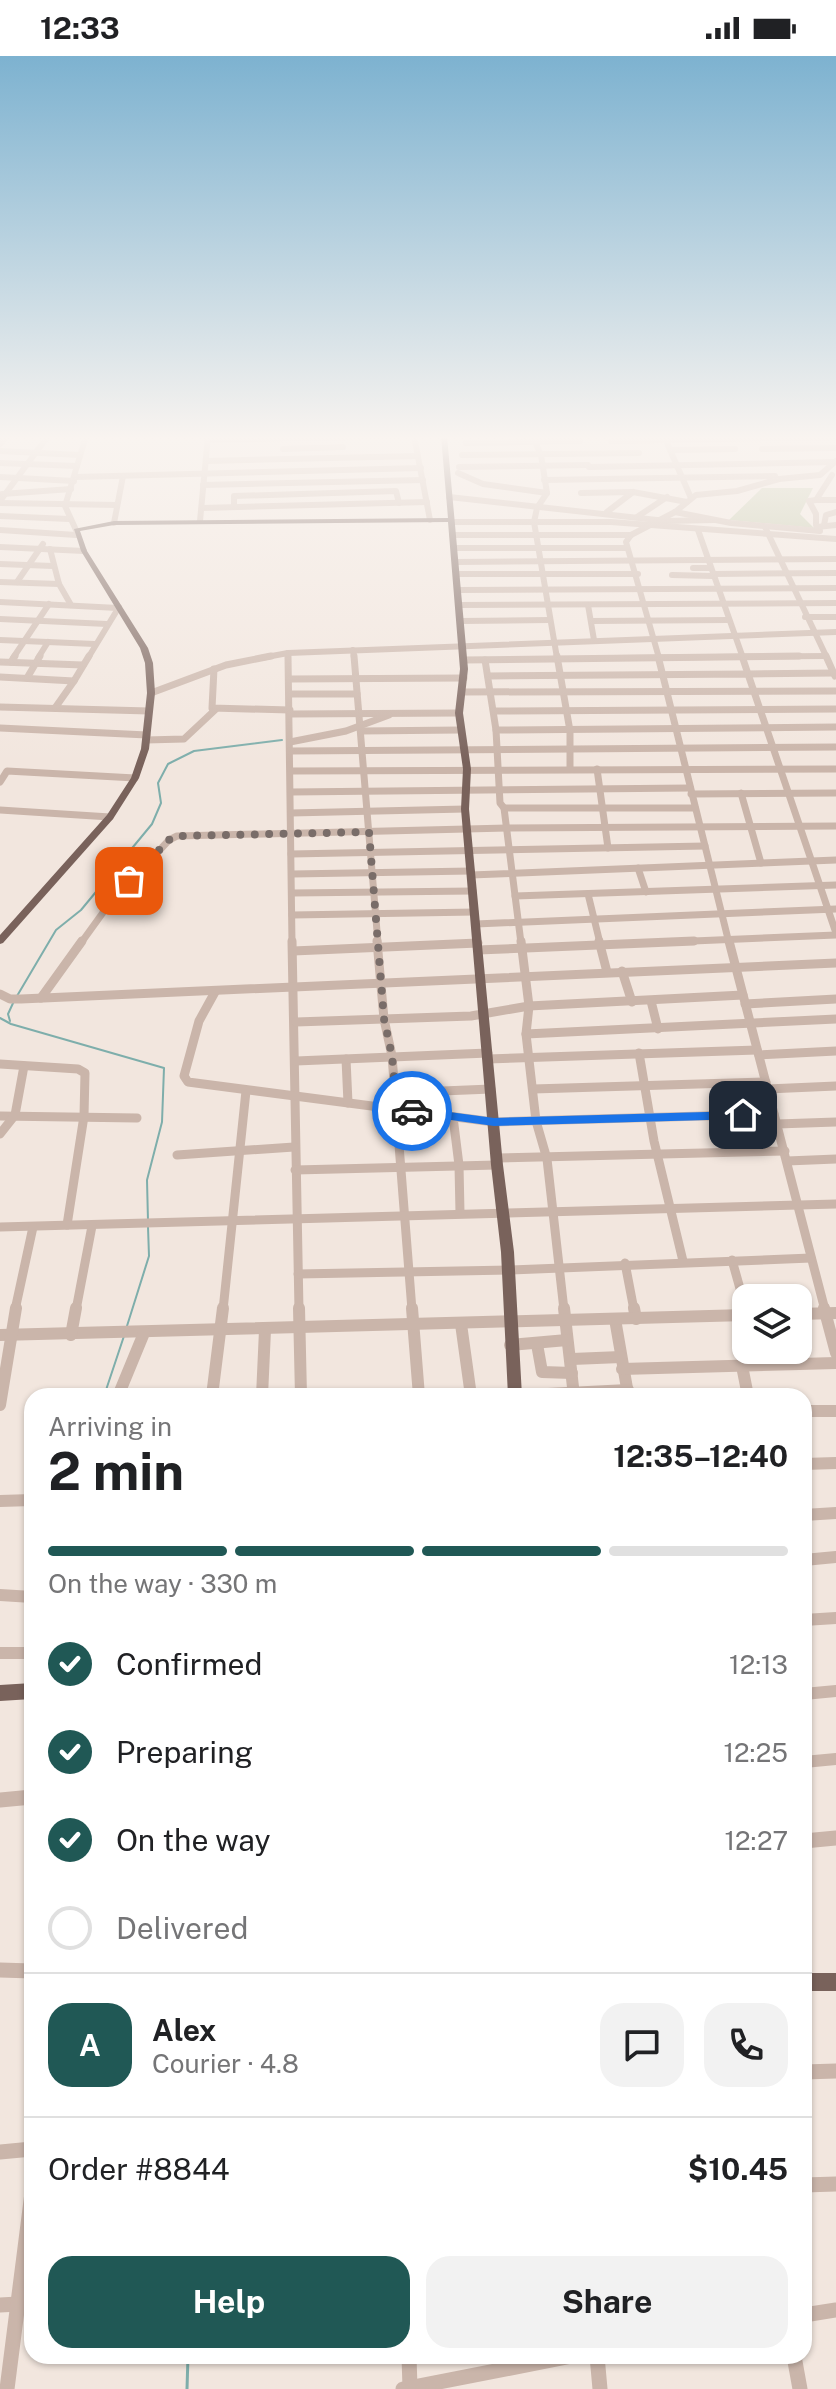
<!DOCTYPE html>
<meta charset="utf-8">
<style>
:root{--surface:#fff;--page:#f2f2f2;--text:#202124;--muted:#757577;--line:#e0e0e0;--accent:#205855}
body{margin:0;font-family:"Public Sans",sans-serif;background:var(--page);color:var(--text);height:100vh;display:flex;flex-direction:column;font-size:30px;white-space:nowrap}
*{box-sizing:border-box;margin:0}
p{font-size:26px;color:var(--muted)}
.icon{flex:none;width:44px;height:44px;fill:none;stroke:currentColor;stroke-width:2;stroke-linecap:round;stroke-linejoin:round}
.map{position:relative;flex:1;overflow:hidden}
.side{position:absolute;left:24px;top:1332px;width:788px;height:976px;display:flex;flex-direction:column;background:var(--surface);border-radius:24px;box-shadow:0 2px 6px #0004}
.side>*{flex:none}
.controls{position:absolute;left:732px;top:1228px;display:grid;gap:16px}
.controls a{display:grid;place-items:center;width:80px;height:80px;border-radius:16px;background:var(--surface);box-shadow:0 2px 6px #0004;font-size:40px}
.pin{position:absolute;display:grid;place-items:center;width:68px;height:68px;color:#fff;margin:-34px;border-radius:16px;box-shadow:0 4px 12px #0006}
.courier{position:absolute;display:grid;place-items:center;width:80px;height:80px;margin:-40px;border:6px solid #1a73e8;border-radius:50%;background:#fff;color:#222;box-shadow:0 2px 10px #0007}
.overview em{font-style:normal;font-weight:700}
.overview div{display:flex;flex-direction:column-reverse}
.overview{display:flex;align-items:center;justify-content:space-between;height:136px;padding:0 24px}
h1{font-size:52px;font-weight:700;line-height:60px}
.bar{display:grid;grid-template-columns:repeat(4,1fr);gap:12px 8px;align-content:center;height:96px;padding:0 24px}
.bar i{height:10px;border-radius:6px;background:var(--line)}
.bar .selected{background:var(--accent)}
.bar p{grid-column:span 4}
.line{display:flex;align-items:center;gap:20px;padding:0 24px;border-top:2px solid var(--line)}
.line div{flex:1}
.round{display:grid;place-items:center;flex:none;width:84px;height:84px;border-radius:24px;background:var(--page)}
ol{padding:0 24px;list-style:none}
li{display:flex;align-items:center;gap:24px;height:88px}
li p{margin-inline-start:auto}
li .icon{padding:8px;border-radius:50%;background:var(--accent);color:#fff;stroke-width:4}
li:last-child{color:var(--muted)}
li i{width:44px;height:44px;border:4px solid var(--line);border-radius:50%}
.button{display:flex;gap:16px;margin-top:auto;padding:16px 24px}
.button a{flex:1;height:92px;border-radius:24px;background:var(--accent);color:#fff;font-size:32px;font-weight:700;line-height:92px;text-align:center}
.button a+a{background:var(--page);color:var(--text)}
.status{display:flex;justify-content:space-between;align-items:center;height:56px;padding:0 40px;background:var(--surface);direction:ltr}
.status svg{height:22px;fill:currentColor}
.map>svg:first-child{display:block}
.green{fill:#b9c19e}
.lines{fill:none;stroke-linecap:round;stroke-linejoin:round}
.stream-far1{stroke:#7eaeab;stroke-width:2}
.stream{stroke:#7eaeab;stroke-width:3}
.minor-far4{stroke:#cab5aa;stroke-width:6}
.minor-far3{stroke:#cab5aa;stroke-width:7}
.minor-far2{stroke:#cab5aa;stroke-width:9}
.minor-far1{stroke:#cab5aa;stroke-width:12}
.minor{stroke:#cab5aa;stroke-width:15}
.major{fill:#79625b;fill-rule:evenodd}
.route{fill:#1a73e8}
.done{stroke:#796d69;stroke-width:8;stroke-dasharray:0 14.4}
</style>
<div class="status"><b>12:33</b><svg viewBox="0 0 49 12"><path d="M0 12V9h3v3zM5 12V6h3v6zM10 12V3h3v9zM15 12V0h3v12zM26 1h20v11H26zM47 4h2v5h-2z"/></svg></div>
<div class="map">
<svg width="836" height="2333" viewBox="0 0 836 2333">
<rect width="100%" height="100%" fill="#f2e6de"/>
<!-- green -->
<polygon class="green" points="762,432 813,432 800,458 814,472 729,464"/>
<g class="lines">
<!-- stream-far1 -->
<g class="stream-far1">
<polyline points="17,940 56,874 81,854 152,768 161,747 158,727 168,708 194,695 282,684"/>
<polyline points="0,962 11,968 164,1012 162,1066 147,1124 148,1165"/>
<polyline points="10,965 8,958 14,945"/>
<polyline points="127,1270 149,1200 148,1171"/>
<polyline points="104,1340 124,1280"/>
</g>
<!-- stream -->
<polyline class="stream" points="187,2333 188,2300"/>
<!-- minor-far4 -->
<g class="minor-far4">
<polyline points="414,380 430,464"/>
<polyline points="664,380 691,442"/>
<polyline points="207,384 394,380"/>
<polyline points="611,385 836,381"/>
<polyline points="535,386 541,399 547,437 537,452 534,466 557,602"/>
<polyline points="466,387 580,385"/>
<polyline points="0,388 8,380"/>
<polyline points="283,393 343,391"/>
<polyline points="762,393 836,392"/>
<polyline points="670,394 735,393"/>
<polyline points="0,395 80,399"/>
<polyline points="462,399 639,397"/>
<polyline points="206,405 418,400"/>
<polyline points="0,407 77,410"/>
<polyline points="459,411 588,409"/>
<polyline points="589,411 835,406"/>
<polyline points="458,417 483,428 547,437"/>
<polyline points="0,421 74,425"/>
<polyline points="75,421 421,412"/>
<polyline points="544,424 775,420"/>
<polyline points="203,429 423,424"/>
<polyline points="581,437 633,436 687,446"/>
<polyline points="2,438 71,433"/>
<polyline points="449,441 666,465 714,464"/>
<polyline points="816,444 836,444"/>
<polyline points="0,445 48,380"/>
<polyline points="0,447 117,449"/>
<polyline points="234,451 234,440 396,435 399,447"/>
<polyline points="202,452 427,446"/>
<polyline points="607,456 633,436"/>
<polyline points="675,456 731,467 820,475"/>
<polyline points="0,460 69,463"/>
<polyline points="637,461 667,441"/>
<polyline points="200,465 208,380"/>
<polyline points="452,466 611,466 836,483"/>
<polyline points="114,467 123,420"/>
<polyline points="816,469 816,458 809,445 816,444 832,419"/>
<polyline points="824,469 826,459 836,456"/>
<polyline points="765,471 827,602"/>
<polyline points="817,471 836,469"/>
<polyline points="0,474 76,479"/>
<polyline points="76,474 65,450 86,380"/>
<polyline points="698,474 743,602"/>
<polyline points="452,479 631,479"/>
<polyline points="0,491 84,495"/>
<polyline points="454,492 627,492"/>
<polyline points="50,493 59,528 71,549"/>
<polyline points="455,506 836,503"/>
<polyline points="0,508 53,510"/>
<polyline points="693,512 710,512"/>
<polyline points="457,518 638,518"/>
<polyline points="713,518 836,517"/>
<polyline points="672,519 713,520"/>
<polyline points="0,526 59,528"/>
<polyline points="17,526 43,488"/>
<polyline points="458,534 836,532"/>
<polyline points="0,546 118,552"/>
<polyline points="458,549 836,547"/>
<polyline points="588,549 594,584"/>
<polyline points="805,561 836,561"/>
<polyline points="0,563 107,568"/>
<polyline points="460,565 549,564"/>
<polyline points="591,565 728,564"/>
<polyline points="0,584 95,588"/>
<polyline points="353,594 354,602"/>
<polyline points="288,597 288,602"/>
<polyline points="13,602 49,548"/>
<polyline points="38,602 48,586"/>
<polyline points="88,602 119,551"/>
<polyline points="261,602 288,597 836,576"/>
<polyline points="618,602 826,600"/>
<polyline points="659,602 626,486 631,479 675,456 696,439 737,435 779,423 820,419 836,405"/>
</g>
<!-- minor-far3 -->
<g class="minor-far3">
<polyline points="288,600 292,887"/>
<polyline points="354,600 378,887"/>
<polyline points="557,600 570,675 570,713"/>
<polyline points="658,600 729,887"/>
<polyline points="742,600 748,618 834,617"/>
<polyline points="826,600 835,620"/>
<polyline points="464,604 799,600"/>
<polyline points="485,604 496,674 500,747 504,752 521,887"/>
<polyline points="0,606 83,609"/>
<polyline points="11,606 15,600"/>
<polyline points="214,613 212,652 290,654"/>
<polyline points="488,620 748,618 836,877"/>
<polyline points="0,621 74,625 89,600"/>
<polyline points="27,622 40,600"/>
<polyline points="289,623 464,622"/>
<polyline points="463,636 836,635"/>
<polyline points="151,637 226,609 271,600"/>
<polyline points="289,638 357,638"/>
<polyline points="0,651 149,655"/>
<polyline points="55,652 74,625"/>
<polyline points="494,655 836,653"/>
<polyline points="290,658 459,657"/>
<polyline points="0,672 147,679"/>
<polyline points="496,674 836,671"/>
<polyline points="361,675 460,674"/>
<polyline points="146,684 184,683 216,653"/>
<polyline points="290,686 346,675 389,659"/>
<polyline points="290,695 836,691"/>
<polyline points="597,713 608,792"/>
<polyline points="291,715 836,713"/>
<polyline points="0,726 7,715 135,722"/>
<polyline points="291,736 690,732"/>
<polyline points="741,737 761,807"/>
<polyline points="691,738 836,737"/>
<polyline points="504,752 695,752"/>
<polyline points="0,754 110,761"/>
<polyline points="291,757 465,753"/>
<polyline points="291,798 705,790"/>
<polyline points="638,812 646,836"/>
<polyline points="292,818 471,815"/>
<polyline points="471,819 836,804"/>
<polyline points="292,837 473,835"/>
<polyline points="588,838 600,887"/>
<polyline points="515,840 836,829"/>
<polyline points="292,859 475,856"/>
<polyline points="476,868 836,853"/>
<polyline points="81,887 107,851 169,784 177,780 507,772 836,770"/>
<polyline points="646,887 836,879"/>
</g>
<!-- minor-far2 -->
<g class="minor-far2">
<polyline points="292,885 299,1254"/>
<polyline points="377,885 384,963 392,1000 412,1254"/>
<polyline points="521,885 529,950 526,978 536,1065 547,1103 564,1254"/>
<polyline points="599,885 607,916"/>
<polyline points="729,885 825,1254"/>
<polyline points="478,894 694,885"/>
<polyline points="293,895 478,887"/>
<polyline points="622,915 632,946"/>
<polyline points="215,936 199,965 184,1020 188,1026 494,1066 774,1058"/>
<polyline points="0,938 10,943 21,943 836,907"/>
<polyline points="41,942 82,885"/>
<polyline points="651,945 658,973"/>
<polyline points="745,948 836,943"/>
<polyline points="296,966 471,960 529,950 743,939"/>
<polyline points="526,978 836,963"/>
<polyline points="639,997 654,1085 683,1205"/>
<polyline points="759,999 836,995"/>
<polyline points="346,1003 348,1047"/>
<polyline points="488,1003 757,994"/>
<polyline points="296,1005 488,997"/>
<polyline points="0,1008 78,1013 85,1017 84,1060 67,1169"/>
<polyline points="533,1033 766,1026"/>
<polyline points="767,1033 836,1030"/>
<polyline points="394,1037 491,1033"/>
<polyline points="0,1060 137,1062"/>
<polyline points="453,1061 459,1109 460,1157"/>
<polyline points="777,1068 836,1066"/>
<polyline points="0,1078 15,1059 24,1010"/>
<polyline points="177,1099 294,1091"/>
<polyline points="497,1102 785,1095"/>
<polyline points="787,1105 836,1103"/>
<polyline points="295,1114 497,1109"/>
<polyline points="0,1171 836,1148"/>
<polyline points="732,1204 746,1254"/>
<polyline points="625,1207 634,1254"/>
<polyline points="298,1218 511,1214 811,1202"/>
<polyline points="15,1254 33,1171"/>
<polyline points="76,1254 92,1170"/>
<polyline points="223,1254 246,1035"/>
</g>
<!-- minor-far1 -->
<g class="minor-far1">
<polyline points="299,1252 301,1340"/>
<polyline points="412,1252 419,1340"/>
<polyline points="564,1252 574,1340"/>
<polyline points="634,1252 636,1263"/>
<polyline points="824,1252 836,1297"/>
<polyline points="798,1258 836,1257"/>
<polyline points="615,1263 628,1338"/>
<polyline points="461,1268 471,1340"/>
<polyline points="0,1279 746,1259"/>
<polyline points="71,1279 76,1252"/>
<polyline points="537,1288 542,1316 572,1317"/>
<polyline points="510,1289 567,1284"/>
<polyline points="572,1303 621,1301"/>
<polyline points="742,1310 748,1340"/>
<polyline points="622,1313 836,1307"/>
<polyline points="118,1340 144,1277"/>
<polyline points="212,1340 223,1252"/>
<polyline points="262,1340 265,1274"/>
<polyline points="506,1340 628,1334"/>
<polyline points="0,1349 16,1252"/>
<polyline points="804,1355 836,1355"/>
<polyline points="804,1408 836,1407"/>
<polyline points="0,1445 32,1444"/>
<polyline points="804,1459 836,1457"/>
<polyline points="804,1504 836,1501"/>
<polyline points="0,1539 32,1541"/>
<polyline points="804,1564 836,1562"/>
<polyline points="0,1597 32,1597"/>
<polyline points="804,1638 836,1635"/>
<polyline points="804,1706 836,1703"/>
</g>
<!-- minor -->
<g class="minor">
<polyline points="0,1744 32,1741"/>
<polyline points="804,1785 836,1782"/>
<polyline points="0,1914 32,1915"/>
<polyline points="804,2016 836,2015"/>
<polyline points="0,2096 32,2093"/>
<polyline points="804,2129 836,2128"/>
<polyline points="0,2249 18,2248"/>
<polyline points="804,2259 836,2254"/>
<polyline points="409,2300 410,2332"/>
<polyline points="597,2300 600,2333"/>
<polyline points="794,2300 800,2333"/>
<polyline points="7,2333 32,2137"/>
<polyline points="403,2333 572,2300"/>
</g>
<!-- major -->
<g class="major">
<polygon points="441,380 447,380 468,613 463,657 471,713 469,753 503,1109 514,1196 522,1340 508,1340 501,1196 491,1109 461,753 463,713 455,657 460,613 448,466 114,469 80,475 87,495 148,592 153,607 155,637 149,693 139,722 113,763 3,887 0,888 0,879 107,759 131,722 141,693 147,637 145,607 140,592 81,495 74,473 114,465 448,462"/>
<polygon points="32,1627 32,1643 0,1645 0,1629"/>
<rect x="804" y="1917" width="32" height="18"/>
</g>
</g>
<!-- sky -->
<linearGradient id="sky" x2="0" y2="1"><stop stop-color="#7db2d0"/><stop offset="0.54" stop-color="#f9f4f0"/><stop offset="1" stop-color="#f9f4f0" stop-opacity="0"/></linearGradient>
<rect width="836" height="707" fill="url(#sky)"/>
<!-- route -->
<polygon class="route" points="412,1051 494,1062 743,1055 749,1059 743,1063 494,1070 408,1058 406,1055"/>
<g class="lines">
<!-- done -->
<polyline class="done" points="129,825 169,784 177,780 369,776 384,963 392,1000 397,1053 412,1055"/>
</g>
</svg>
<div class="controls">
<a><svg class="icon" aria-label="layers" viewBox="0 0 24 24"><path d="M12 4l9 5-9 5-9-5zM3 14l9 5 9-5"/></svg></a>
</div>
<div class="pin" style="left:129px;top:825px;background:#ea580c"><svg class="icon" aria-label="bag" viewBox="0 0 24 24"><path d="M5 8h14l-1 12H6zM9 8a3 3 0 0 1 6 0"/></svg></div>
<div class="pin" style="left:743px;top:1059px;background:#1f2937"><svg class="icon" aria-label="home" viewBox="0 0 24 24"><path d="M3 11l9-7 9 7M6 9v11h12V9"/></svg></div>
<div class="courier" style="left:412px;top:1055px"><svg class="icon" aria-label="car" viewBox="0 0 24 24"><path d="M5 17H2v-5l4-1 3-4h7l3 4 3 1v5h-3M9 17h6M6 11h13"/><circle cx="7" cy="17" r="2"/><circle cx="17" cy="17" r="2"/></svg></div>
<section class="side">
<div class="overview"><div><h1>2 min</h1><p>Arriving in</p></div><em>12:35–12:40</em></div>
<div class="bar"><i class="selected"></i><i class="selected"></i><i class="selected"></i><i></i><p>On the way · 330 m</p></div>
<ol>
<li><svg class="icon" aria-label="check" viewBox="0 0 24 24"><path d="M5 12l5 5 9-10"/></svg>Confirmed<p>12:13</p></li>
<li><svg class="icon" aria-label="check" viewBox="0 0 24 24"><path d="M5 12l5 5 9-10"/></svg>Preparing<p>12:25</p></li>
<li><svg class="icon" aria-label="check" viewBox="0 0 24 24"><path d="M5 12l5 5 9-10"/></svg>On the way<p>12:27</p></li>
<li><i></i>Delivered</li>
</ol>
<div class="line" style="height:144px"><b class="round" style="background:var(--accent);color:#fff">A</b><div><b>Alex</b><p>Courier · 4.8</p></div><a class="round"><svg class="icon" aria-label="chat" viewBox="0 0 24 24"><path d="M4 5h16v11H9l-5 4z"/></svg></a><a class="round"><svg class="icon" aria-label="phone" viewBox="0 0 24 24"><path d="M5 4h4l2 5-3 2q2 4 5 5l2-3 5 2v4C11 20 4 13 5 4z"/></svg></a></div>
<div class="line" style="height:104px"><div>Order #8844</div><b>$10.45</b></div>
<div class="button"><a>Help</a><a>Share</a></div>
</section>
</div>
